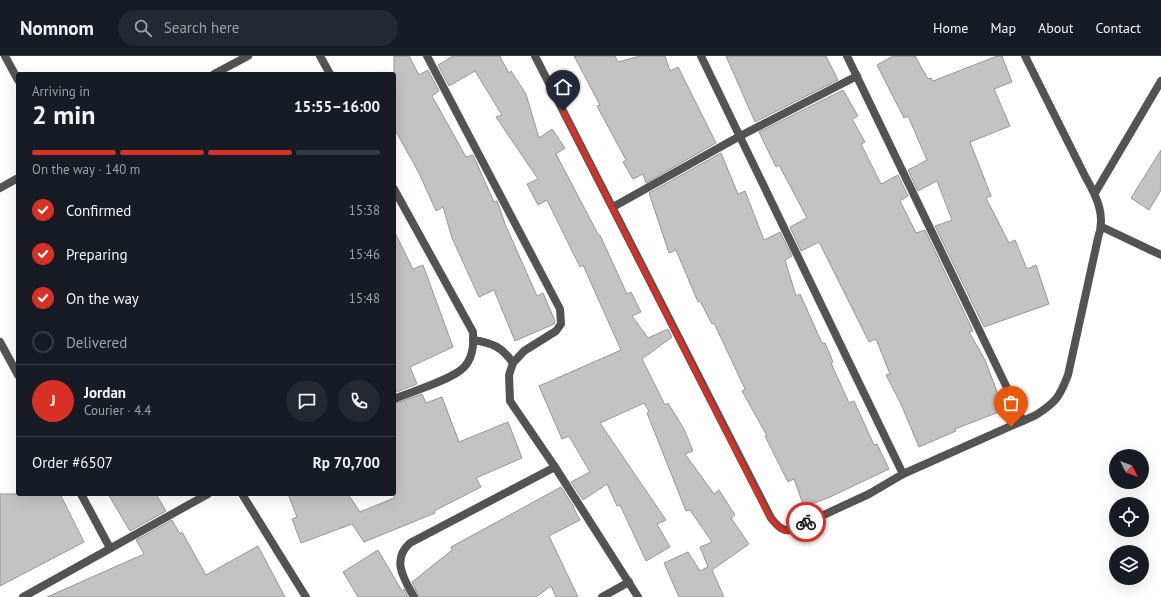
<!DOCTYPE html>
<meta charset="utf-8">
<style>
:root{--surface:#171b24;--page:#242831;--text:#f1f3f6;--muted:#9ea1a6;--line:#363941;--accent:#d93025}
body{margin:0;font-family:"PT Sans",sans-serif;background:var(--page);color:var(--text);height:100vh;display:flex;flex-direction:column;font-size:15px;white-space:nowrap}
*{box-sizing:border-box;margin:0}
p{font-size:13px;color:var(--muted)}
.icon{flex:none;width:22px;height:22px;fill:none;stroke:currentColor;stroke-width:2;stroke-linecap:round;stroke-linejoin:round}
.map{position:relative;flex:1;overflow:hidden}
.drawer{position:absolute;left:16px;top:16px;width:380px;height:424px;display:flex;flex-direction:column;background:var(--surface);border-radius:4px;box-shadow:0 4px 16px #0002}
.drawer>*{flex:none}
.needle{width:26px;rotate:132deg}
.fabs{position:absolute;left:1109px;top:393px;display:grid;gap:8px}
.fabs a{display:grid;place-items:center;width:40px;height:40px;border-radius:50%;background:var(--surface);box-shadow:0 4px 16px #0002;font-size:20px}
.pin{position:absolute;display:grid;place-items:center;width:34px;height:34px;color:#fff;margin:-41px -17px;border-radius:50% 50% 50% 0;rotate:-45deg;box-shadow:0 0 4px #0007}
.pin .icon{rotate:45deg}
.courier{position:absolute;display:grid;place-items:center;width:40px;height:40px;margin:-20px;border:3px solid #d93025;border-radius:50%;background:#fff;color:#222;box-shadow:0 1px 5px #0007}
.head em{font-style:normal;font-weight:800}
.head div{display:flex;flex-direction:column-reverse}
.head{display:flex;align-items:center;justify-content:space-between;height:68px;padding:0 16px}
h1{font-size:26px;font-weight:800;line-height:30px}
.bar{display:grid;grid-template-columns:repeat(4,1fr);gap:6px 4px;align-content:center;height:48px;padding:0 16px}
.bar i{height:5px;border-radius:3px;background:var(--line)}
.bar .active{background:var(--accent)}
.bar p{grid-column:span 4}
.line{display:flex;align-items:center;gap:10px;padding:0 16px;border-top:1px solid var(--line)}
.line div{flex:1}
.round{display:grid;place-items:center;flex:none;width:42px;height:42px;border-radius:21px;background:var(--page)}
ol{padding:0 16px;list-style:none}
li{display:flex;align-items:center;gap:12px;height:44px}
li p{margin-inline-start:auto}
li .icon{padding:4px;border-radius:50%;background:var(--accent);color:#fff;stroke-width:4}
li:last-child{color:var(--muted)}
li i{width:22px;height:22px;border:2px solid var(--line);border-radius:50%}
header{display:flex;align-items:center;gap:24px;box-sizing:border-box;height:56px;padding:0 20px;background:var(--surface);border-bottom:1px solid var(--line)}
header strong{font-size:19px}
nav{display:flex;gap:22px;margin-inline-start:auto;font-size:14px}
.search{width:280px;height:36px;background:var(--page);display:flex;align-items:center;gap:10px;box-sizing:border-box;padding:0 14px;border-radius:22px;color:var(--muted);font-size:15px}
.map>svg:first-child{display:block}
.building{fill:#c3c3c3;stroke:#979797}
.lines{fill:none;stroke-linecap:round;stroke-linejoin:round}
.street{stroke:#535353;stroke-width:8}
.done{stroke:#595959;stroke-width:4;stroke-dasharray:0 7.2}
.route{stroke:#d93025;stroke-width:5}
</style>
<header>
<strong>Nomnom</strong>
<div class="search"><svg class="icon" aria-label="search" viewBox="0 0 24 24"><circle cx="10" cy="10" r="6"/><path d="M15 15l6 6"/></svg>Search here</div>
<nav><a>Home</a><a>Map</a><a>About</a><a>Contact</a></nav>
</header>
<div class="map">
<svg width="1161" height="541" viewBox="0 0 1161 541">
<rect width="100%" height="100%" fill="#fff"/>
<!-- building -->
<g class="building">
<polygon points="394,0 409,0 419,19 428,14 439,35 432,40 466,101 473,99 494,146 497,145 499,150 505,168 537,240 543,237 555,265 554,268 515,285 494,234 479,241 452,182 443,151 436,155 419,117 394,72"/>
<polygon points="453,0 501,0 500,1 509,17 511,15 526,38 539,82 552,73 565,92 556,98 599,180 600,179 627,238 631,236 641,256 632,260 648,282 668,273 672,281 642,303 665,349 668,347 684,373 693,395 685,398 714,438 719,434 735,459 731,462 749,488 712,514 724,541 679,541 664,507 688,496 700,515 708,511 700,491 712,486 690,454 686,455 647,357 649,355 644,347 600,367 666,464 657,468 670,491 646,505 620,449 617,450 607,428 583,444 571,426 590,416 569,380 562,383 539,330 621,294 583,209 580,211 547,144 538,149 527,128 538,123 496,61 502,59 475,15 449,30 438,9"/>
<polygon points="574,0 615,0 618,6 640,0 665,0 670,15 678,11 716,87 646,127 643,118 633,123 623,106 626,104 597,50 600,49"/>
<polygon points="726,0 826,0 838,24 755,66"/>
<polygon points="893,0 915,0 928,23 931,22 933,25 997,0 1002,0 1012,26 994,33 1010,70 970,86 991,140 986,142 1009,187 1015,184 1027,213 1036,209 1049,248 984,271 935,170 952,164 937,125 918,135 908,114 927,104 908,60 904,62 877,9"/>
<polygon points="843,34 858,60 852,63 865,86 861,88 881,128 898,119 908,140 900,145 916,177 925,174 973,275 969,276 985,304 1004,354 955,373 956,375 919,391 901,348 886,319 890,318 876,283 869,286 819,186 801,195 790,171 807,162 779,109 776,111 759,76"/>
<polygon points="1161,94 1161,134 1149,154 1131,142"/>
<polygon points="721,97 738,138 745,135 764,184 780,176 792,200 785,204 796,240 800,238 822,287 825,287 833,306 831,307 849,347 854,345 874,389 877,388 889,413 830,441 804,451 794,423 788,426 765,380 767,380 742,335 745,333 714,267 712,268 700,245 698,246 676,194 669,197 649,137"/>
<polygon points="394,175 413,213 423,209 453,291 410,311 417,328 394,337"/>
<polygon points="422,338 426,347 442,341 459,386 508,366 522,402 476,422 481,431 434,455 435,457 364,486 352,468 301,487 292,463 297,461 288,438 348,438 360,456 394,442 394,348"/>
<polygon points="561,431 574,451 573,451 580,464 549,480 578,541 556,541 551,530 536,541 419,541 412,526 452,494 451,491"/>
<polygon points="0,438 60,438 84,486 0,530"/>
<polygon points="108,438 156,438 166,455 130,475"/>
<polygon points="172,464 180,478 182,476 206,519 258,490 285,541 47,541 144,498 136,484"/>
<polygon points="378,494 402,535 404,533 408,541 358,541 343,516"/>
</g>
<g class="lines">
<!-- street -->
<g class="street">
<polyline points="5,0 18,24"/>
<polyline points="320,0 330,18"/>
<polyline points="427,0 560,253 561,268 556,275 524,295 513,307 509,319 510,345 555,411 638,541"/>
<path d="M535,0L771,462C776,468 782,476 791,474L869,438L903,418"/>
<path d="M701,0L903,418L1036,359C1056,346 1059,342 1068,319L1098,182C1106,160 1097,141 1086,122L1025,0"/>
<polyline points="847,0 1023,365"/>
<polyline points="214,18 248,0"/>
<polyline points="0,132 18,122"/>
<path d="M394,133L473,276C474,289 473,304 462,313C450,324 411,336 394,343"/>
<polyline points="1095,137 1161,25"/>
<polyline points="613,151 740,80 857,20"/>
<polyline points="1102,171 1161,199"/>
<path d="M473,284C493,287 502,291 513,307"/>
<polyline points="0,286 18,319"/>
<polyline points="81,438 110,492"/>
<polyline points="242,438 306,541"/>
<polyline points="23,541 208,438"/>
<path d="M414,541C404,523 391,504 410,487L555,411"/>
<polyline points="602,541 629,526"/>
</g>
</g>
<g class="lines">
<!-- done -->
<polyline class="done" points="806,466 869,438 903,418 1011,371"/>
<!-- route -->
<polyline class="route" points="563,55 770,462 781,473 786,475 806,466"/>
</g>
</svg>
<div class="fabs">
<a><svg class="needle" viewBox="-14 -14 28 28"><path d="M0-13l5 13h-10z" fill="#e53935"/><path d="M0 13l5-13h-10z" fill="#9ea1a6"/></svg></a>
<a><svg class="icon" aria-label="locate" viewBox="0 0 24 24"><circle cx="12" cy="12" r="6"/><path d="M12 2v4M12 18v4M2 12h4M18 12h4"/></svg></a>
<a><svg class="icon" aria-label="layers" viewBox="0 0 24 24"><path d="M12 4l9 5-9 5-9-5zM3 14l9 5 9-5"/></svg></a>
</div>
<div class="pin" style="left:1011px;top:371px;background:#ea580c"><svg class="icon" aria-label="bag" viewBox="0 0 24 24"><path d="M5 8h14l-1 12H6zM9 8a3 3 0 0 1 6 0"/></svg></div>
<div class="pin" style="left:563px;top:55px;background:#1f2937"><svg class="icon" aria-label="home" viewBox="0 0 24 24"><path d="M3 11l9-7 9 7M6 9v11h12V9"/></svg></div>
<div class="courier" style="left:806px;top:466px"><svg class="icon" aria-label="bike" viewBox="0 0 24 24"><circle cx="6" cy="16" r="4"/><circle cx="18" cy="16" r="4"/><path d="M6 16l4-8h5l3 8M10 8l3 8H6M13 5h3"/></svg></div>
<section class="drawer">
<div class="head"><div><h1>2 min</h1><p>Arriving in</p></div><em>15:55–16:00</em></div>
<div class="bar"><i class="active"></i><i class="active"></i><i class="active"></i><i></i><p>On the way · 140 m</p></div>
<ol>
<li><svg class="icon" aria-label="check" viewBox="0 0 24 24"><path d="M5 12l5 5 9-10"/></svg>Confirmed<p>15:38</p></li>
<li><svg class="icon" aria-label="check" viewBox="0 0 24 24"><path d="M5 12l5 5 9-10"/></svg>Preparing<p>15:46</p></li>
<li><svg class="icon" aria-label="check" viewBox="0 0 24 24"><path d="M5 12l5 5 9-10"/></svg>On the way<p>15:48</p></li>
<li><i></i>Delivered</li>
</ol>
<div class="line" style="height:72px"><b class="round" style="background:var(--accent);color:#fff">J</b><div><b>Jordan</b><p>Courier · 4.4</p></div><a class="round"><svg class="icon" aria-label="chat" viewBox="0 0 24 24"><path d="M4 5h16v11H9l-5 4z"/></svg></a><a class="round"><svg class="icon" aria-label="phone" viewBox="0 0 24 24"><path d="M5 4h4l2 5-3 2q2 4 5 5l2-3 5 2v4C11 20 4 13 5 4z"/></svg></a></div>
<div class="line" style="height:52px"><div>Order #6507</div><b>Rp 70,700</b></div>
</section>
</div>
